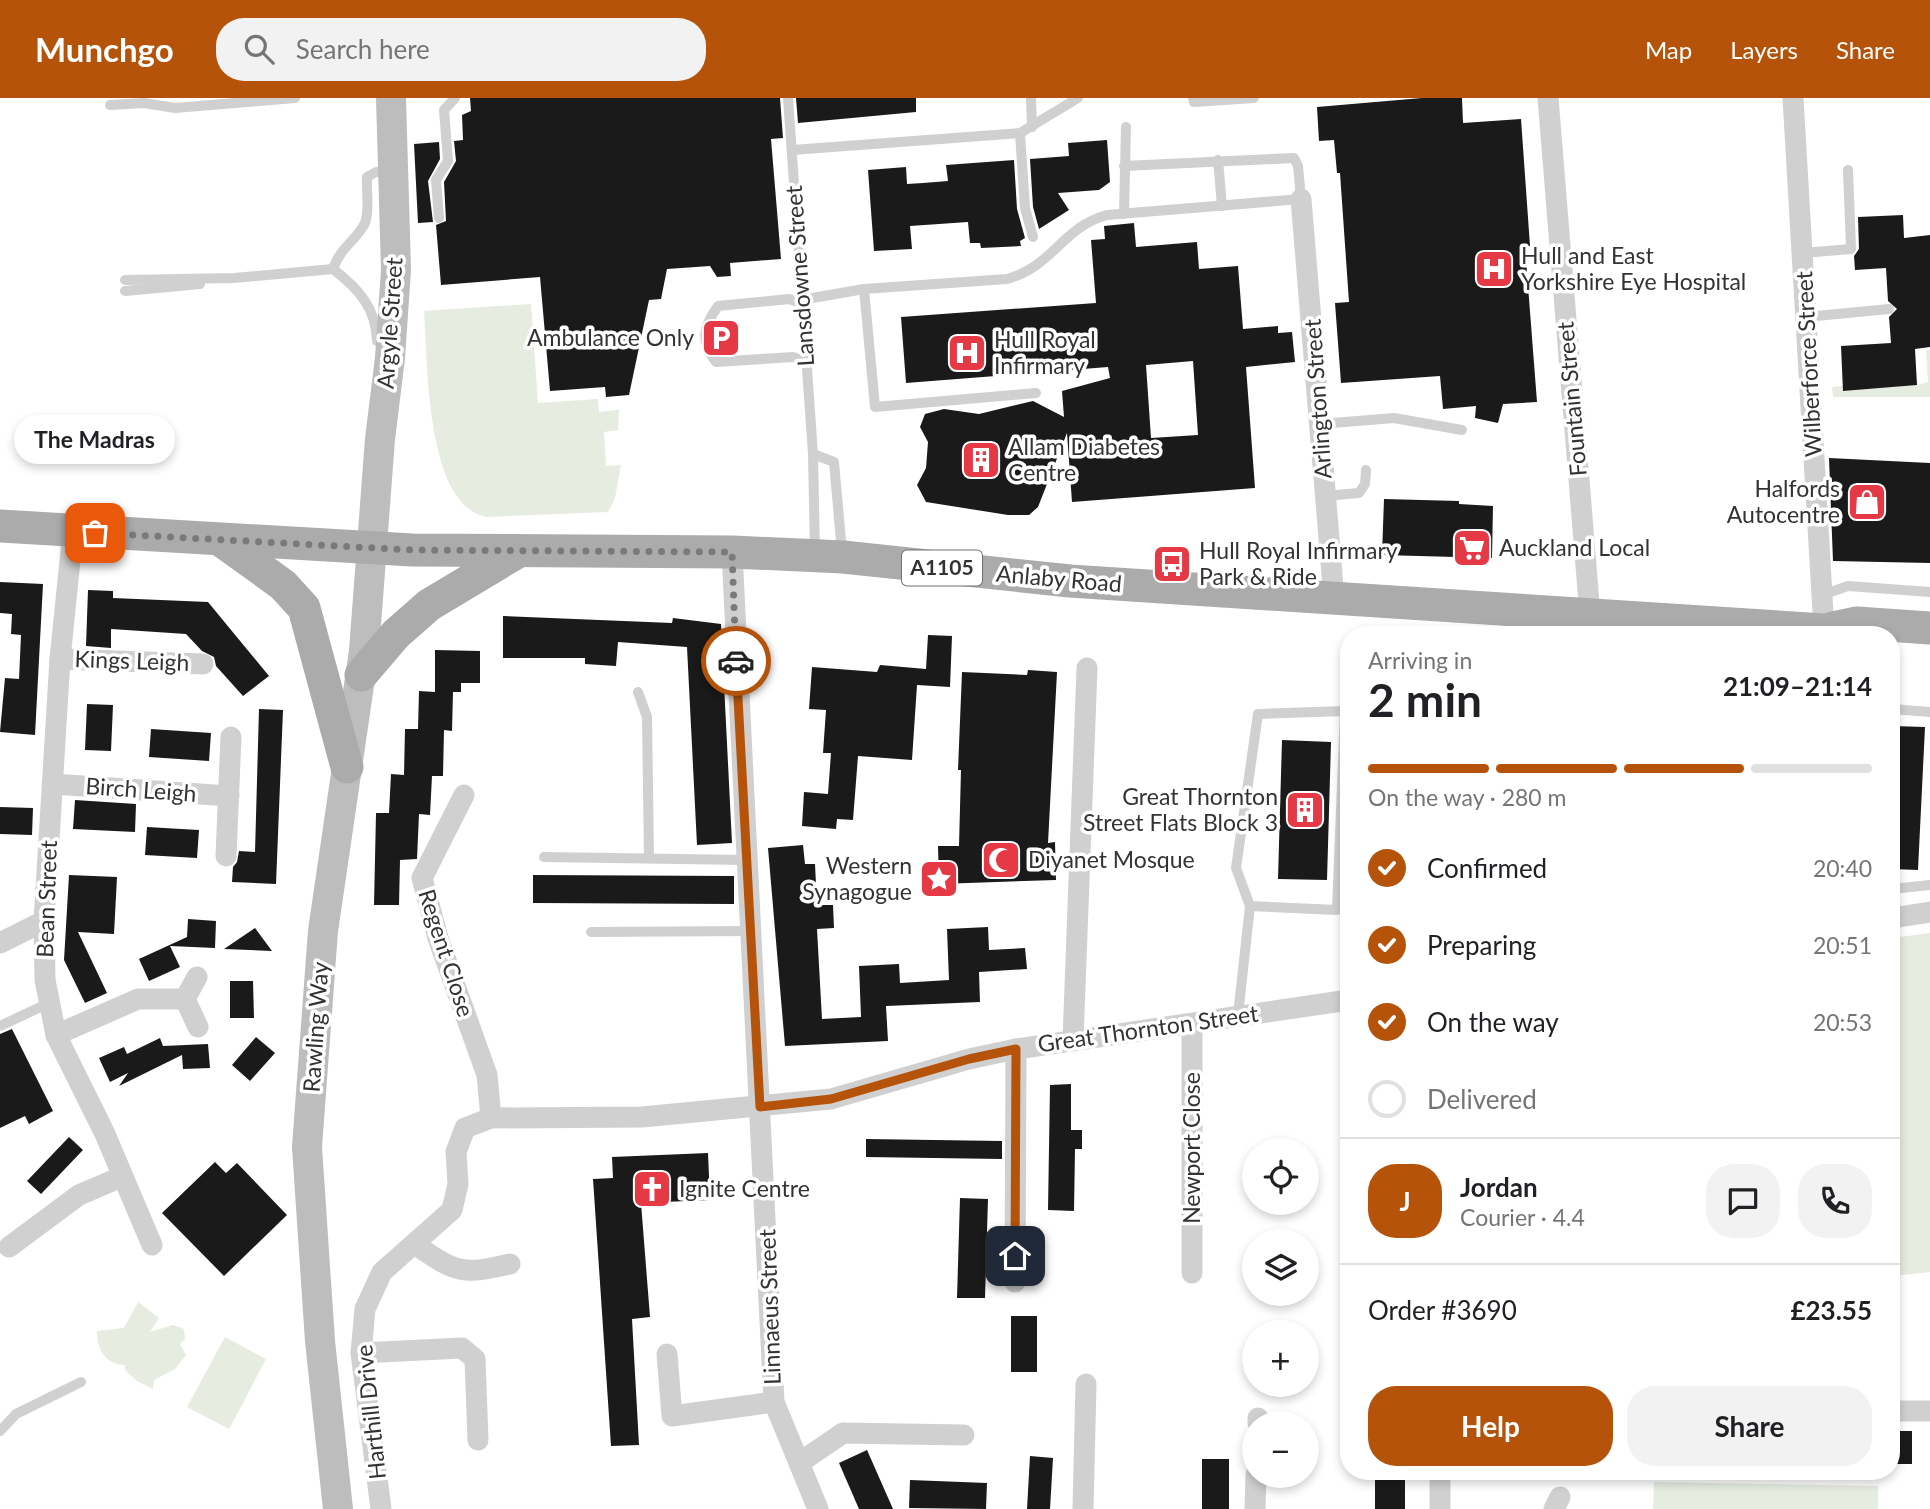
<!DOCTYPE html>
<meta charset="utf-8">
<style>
:root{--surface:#fff;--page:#f2f2f2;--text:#202124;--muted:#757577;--line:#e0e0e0;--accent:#b45309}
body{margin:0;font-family:Lato,sans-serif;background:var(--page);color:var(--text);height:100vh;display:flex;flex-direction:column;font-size:26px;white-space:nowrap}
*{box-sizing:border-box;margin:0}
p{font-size:23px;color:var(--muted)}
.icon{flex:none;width:38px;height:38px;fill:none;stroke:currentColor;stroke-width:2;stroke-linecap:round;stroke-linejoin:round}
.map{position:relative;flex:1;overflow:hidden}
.drawer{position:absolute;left:1340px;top:528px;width:560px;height:854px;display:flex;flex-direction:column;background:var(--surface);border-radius:28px;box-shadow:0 4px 10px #0003}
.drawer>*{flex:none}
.controls{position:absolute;left:1242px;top:1040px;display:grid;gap:14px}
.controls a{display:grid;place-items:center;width:77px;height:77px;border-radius:50%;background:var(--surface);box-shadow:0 4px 10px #0003;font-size:35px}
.pin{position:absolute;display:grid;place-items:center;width:60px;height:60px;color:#fff;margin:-30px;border-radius:14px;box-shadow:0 4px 10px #0006}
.courier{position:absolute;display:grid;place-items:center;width:70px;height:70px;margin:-35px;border:5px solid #b45309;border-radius:50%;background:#fff;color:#222;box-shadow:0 2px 9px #0007}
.bubble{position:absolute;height:49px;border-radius:24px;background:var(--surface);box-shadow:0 4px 10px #0003;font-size:23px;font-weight:700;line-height:49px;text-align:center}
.overview em{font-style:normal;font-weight:700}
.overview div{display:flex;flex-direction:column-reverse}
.overview{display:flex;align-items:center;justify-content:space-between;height:119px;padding:0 28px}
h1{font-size:46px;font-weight:700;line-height:52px}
.bar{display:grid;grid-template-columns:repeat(4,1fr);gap:10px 7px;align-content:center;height:84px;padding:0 28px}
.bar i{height:9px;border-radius:5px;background:var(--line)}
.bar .active{background:var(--accent)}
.bar p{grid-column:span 4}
.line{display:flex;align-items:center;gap:18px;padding:0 28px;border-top:2px solid var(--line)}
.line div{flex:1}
.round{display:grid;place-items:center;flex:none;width:74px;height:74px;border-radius:28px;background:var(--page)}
ol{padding:0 28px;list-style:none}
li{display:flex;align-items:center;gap:21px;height:77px}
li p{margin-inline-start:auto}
li .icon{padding:7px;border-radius:50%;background:var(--accent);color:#fff;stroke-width:4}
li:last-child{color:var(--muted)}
li i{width:38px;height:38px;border:4px solid var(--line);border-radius:50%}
.button{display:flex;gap:14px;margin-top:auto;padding:14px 28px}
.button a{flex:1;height:80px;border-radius:28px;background:var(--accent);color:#fff;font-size:28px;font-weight:700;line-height:80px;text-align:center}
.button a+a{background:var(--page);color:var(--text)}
header{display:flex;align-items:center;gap:42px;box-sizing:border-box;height:98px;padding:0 35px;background:var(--accent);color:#fff}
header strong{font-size:33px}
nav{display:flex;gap:38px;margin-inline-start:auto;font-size:24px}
.search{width:490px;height:63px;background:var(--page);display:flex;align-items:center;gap:18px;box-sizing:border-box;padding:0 24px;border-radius:28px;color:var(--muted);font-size:26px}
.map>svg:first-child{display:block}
.green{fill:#e6ecdf}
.building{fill:#1a1a1a;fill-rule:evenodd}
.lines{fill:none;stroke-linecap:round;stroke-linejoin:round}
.lane{stroke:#d0d0d0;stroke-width:10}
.street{stroke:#d0d0d0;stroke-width:21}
.secondary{stroke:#bdbdbd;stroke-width:30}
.primary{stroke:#ababab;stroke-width:33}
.done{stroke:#7a7a7a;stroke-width:7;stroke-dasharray:0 12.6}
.route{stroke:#b45309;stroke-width:9}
.labels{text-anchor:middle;stroke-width:7;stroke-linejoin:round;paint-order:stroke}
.shield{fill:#fff;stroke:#707070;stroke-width:2}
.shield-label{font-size:21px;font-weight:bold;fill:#333}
.poi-label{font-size:23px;fill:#333;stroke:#fff;text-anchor:start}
.street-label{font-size:23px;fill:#333;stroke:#fff}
</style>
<header>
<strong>Munchgo</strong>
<div class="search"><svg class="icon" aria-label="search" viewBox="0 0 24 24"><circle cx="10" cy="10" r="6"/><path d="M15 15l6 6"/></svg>Search here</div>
<nav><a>Map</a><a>Layers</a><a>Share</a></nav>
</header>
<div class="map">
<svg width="1930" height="1411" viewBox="0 0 1930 1411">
<rect width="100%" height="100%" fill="#fff"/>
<!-- green -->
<g class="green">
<path d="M531,206L538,305L598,301L599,314L619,312L618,332L604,334L606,368L621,367L615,400L608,414L486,419C425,406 428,264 424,213Z"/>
<polygon points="1926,252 1930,252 1930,299 1833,299 1832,289 1843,288 1844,293 1917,287 1928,284"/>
<polygon points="1930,835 1930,1174 1892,1178 1892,840"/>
<path d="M138,1204L159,1220L150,1234L173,1227L184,1231L185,1241L180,1246L186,1257L175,1271L154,1282L153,1291L137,1283L125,1272V1267C105,1267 97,1250 97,1233L124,1230Z"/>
<polygon points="225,1239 266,1261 229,1331 187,1309"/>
<polygon points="1654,1384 1878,1388 1878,1411 1653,1411"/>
</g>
<!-- building -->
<g class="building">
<polygon points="470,0 780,0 783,40 771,41 781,161 730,165 731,178 717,179 710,168 667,171 661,201 649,202 629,297 606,299 605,289 550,293 540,179 441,187 436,127 446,123 444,84 456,63 454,43 463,42 462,17 471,13"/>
<polygon points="796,0 916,0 916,14 798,25"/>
<polygon points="1422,0 1462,0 1463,25 1521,21 1530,148 1525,149 1537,304 1503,306 1498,325 1475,320 1476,308 1443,311 1440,278 1341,285 1335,205 1349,204 1340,75 1337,75 1334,42 1319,43 1317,9"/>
<polygon points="1107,42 1110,84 1099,92 1058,95 1069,112 1039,131 1033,109 1030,61 1069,58 1068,45"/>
<polygon points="439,44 440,61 428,83 433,124 418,125 414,46"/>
<polygon points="1014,62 1017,111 1025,140 1020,143 1021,148 981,150 980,145 970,145 968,124 910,128 912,151 874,153 868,72 906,69 907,86 923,85 948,83 946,67"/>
<polygon points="1903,117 1904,140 1930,137 1930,249 1915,251 1917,287 1843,293 1841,248 1891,245 1889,219 1897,211 1888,203 1886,170 1855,172 1854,158 1859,151 1858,119"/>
<path d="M1134,125L1136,149L1197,144L1199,171L1238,168L1243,231L1278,228V235L1292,234L1295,264L1246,269L1255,390L1072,404L1067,335L1038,409L1029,417H1008L926,404L917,387L926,370L928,344L920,329L925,316L944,311L979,316L1033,303L1064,319L1062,293L1110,280L1108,269L906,285L901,219L1096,205L1091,142L1105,141L1104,128ZM1193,263L1198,337L1151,340L1146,267Z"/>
<polygon points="1829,360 1930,365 1930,465 1833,463"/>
<polygon points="1384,401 1459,403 1459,406 1493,408 1492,460 1382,457"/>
<polygon points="0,484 43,486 35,637 0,634 5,580 19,581 21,537 11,536 12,516 0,515"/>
<polygon points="88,492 113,493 113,500 208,504 269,578 243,598 216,568 214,559 202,553 186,536 111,531 111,550 86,548"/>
<polygon points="503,518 672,525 673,520 721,526 732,745 697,747 687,549 618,544 616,568 585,566 585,560 503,560"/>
<polygon points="928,537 952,538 950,589 917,587 912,662 858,658 853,722 837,721 836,731 802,728 804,694 828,696 831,655 823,655 826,612 809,611 812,569 877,574 880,567 926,571"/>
<polygon points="435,552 480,553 480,585 461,585 461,594 453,594 452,633 444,632 443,678 432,678 430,717 419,716 417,761 400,762 399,807 374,807 376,715 389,715 391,676 404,677 405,631 418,631 419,593 435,594"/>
<polygon points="1028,572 1057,574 1048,745 1055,744 1056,782 939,786 938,748 959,748 961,672 958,672 962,574 1027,577"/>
<polygon points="87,606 113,607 111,653 85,652"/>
<polygon points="259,611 283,612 276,786 232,784 233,769 237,764 239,753 255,754"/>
<polygon points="1892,628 1925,629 1918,772 1892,771"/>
<polygon points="151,631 211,635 209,663 149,659"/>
<polygon points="1282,642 1331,644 1327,782 1278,781"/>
<polygon points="75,702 136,706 135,734 73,731"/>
<polygon points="0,709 33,710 32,737 0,736"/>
<polygon points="147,729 199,732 197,760 145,757"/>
<polygon points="803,747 805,766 815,766 817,807 833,807 834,830 817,831 822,921 861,919 859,868 899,866 900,885 949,882 947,831 988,829 989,852 1025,850 1027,871 979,874 980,904 886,908 888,943 785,948 768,750"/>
<polygon points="69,777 117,779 114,836 78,834 107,895 85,905 64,862"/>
<polygon points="533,777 734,778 734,806 533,805"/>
<polygon points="188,821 216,823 215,850 170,848 180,869 149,883 139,861 187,839"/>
<polygon points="255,830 272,853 224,851"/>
<polygon points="230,883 253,883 254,920 230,920"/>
<polygon points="12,931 53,1013 29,1026 25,1018 0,1030 0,936"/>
<polygon points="256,939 275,955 250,983 232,967"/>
<polygon points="160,940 163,948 208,946 210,970 183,971 182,957 119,988 128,975 110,984 99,960 124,949 127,956"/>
<polygon points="1071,986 1071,1032 1082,1032 1082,1051 1075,1051 1074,1113 1048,1112 1050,987"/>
<polygon points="69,1039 83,1052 41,1096 27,1083"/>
<polygon points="866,1041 1002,1043 1002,1061 866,1059"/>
<polygon points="708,1055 710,1102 641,1105 650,1219 632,1221 639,1347 611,1348 593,1081 613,1080 612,1059"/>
<polygon points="215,1064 226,1075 237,1065 287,1117 224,1178 162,1115"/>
<polygon points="960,1100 988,1101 985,1200 957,1200"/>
<rect x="1011" y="1218" width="26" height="56"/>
<rect x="1892" y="1333" width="20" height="33"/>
<polygon points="867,1352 893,1411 859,1411 839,1365"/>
<polygon points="1030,1358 1053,1360 1050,1411 1027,1411"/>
<rect x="1202" y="1361" width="27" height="50"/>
<rect x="1375" y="1374" width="30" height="37"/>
<polygon points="910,1382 987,1385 986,1411 909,1410"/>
</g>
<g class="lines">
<!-- lane -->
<g class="lane">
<polyline points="788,0 813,356 815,455"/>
<polyline points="1031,0 1032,29"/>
<polyline points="1193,0 1194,4 1254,0"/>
<polyline points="110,7 144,5 175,10 295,0"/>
<polyline points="1020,35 1025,110 1033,139"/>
<polyline points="792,52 1020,35 1078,0"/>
<polyline points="1218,62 1222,108"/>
<polyline points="1124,116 1126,29"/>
<polyline points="439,120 436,82 448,63 444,12 455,0"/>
<polyline points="1803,155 1851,151 1848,72"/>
<path d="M333,171C341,148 356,143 365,125C370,112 366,93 367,79L376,74L391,73"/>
<path d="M125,182L234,180L333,171C359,191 376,210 377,243"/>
<polyline points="864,191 875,309 1036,295"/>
<polyline points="125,193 200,186"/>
<path d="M801,202L864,191L1007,181C1054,168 1062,129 1107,117L1301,101L1298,68L1294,60L1124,68"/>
<path d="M801,205L789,201L718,208C703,229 700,243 716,264L793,259L805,263"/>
<polyline points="1806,219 1889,211"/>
<polyline points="1320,326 1394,320 1462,332"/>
<polyline points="813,356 834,364 842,454"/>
<polyline points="1325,398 1359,395 1365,386 1366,372"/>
<polyline points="1822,497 1848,488 1930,494"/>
<polyline points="638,594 647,619 649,760"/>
<polyline points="1892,611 1930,614"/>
<polyline points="544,759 746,762"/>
<polyline points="1892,791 1930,787"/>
<polyline points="591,834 750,833"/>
<polyline points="1238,917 1250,808 1236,770 1258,616 1345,613 1337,812 1250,808"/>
<polyline points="0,928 49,905"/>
<polyline points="0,1333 16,1316 81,1284"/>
</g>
<!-- street -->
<g class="street">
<polyline points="1548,0 1590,517"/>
<polyline points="1793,0 1824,532"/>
<polyline points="1301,101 1334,501"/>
<polyline points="73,433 60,561 44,823 45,882 56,937 105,1036 152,1147"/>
<polyline points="732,454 774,1304 818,1411"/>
<polyline points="60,561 203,566"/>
<polyline points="53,686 229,698"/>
<polyline points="464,697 422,780 438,840 487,977 491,1020"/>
<polyline points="226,758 231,639"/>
<polyline points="1892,820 1930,814"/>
<polyline points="0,845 44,823"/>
<polyline points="197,879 185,901 198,929"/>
<polyline points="1192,926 1192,1175"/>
<polyline points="56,937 138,901 185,901"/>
<polyline points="1073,942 1087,570"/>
<path d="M416,1147C456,1175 463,1177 510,1166"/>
<polyline points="9,1149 79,1097 121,1079"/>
<polyline points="1015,1184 1016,951"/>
<polyline points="361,1255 462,1250 475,1261 478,1342"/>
<polyline points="667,1256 672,1318 774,1304"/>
<polyline points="1892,1313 1930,1313"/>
<polyline points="1258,1325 1258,1320"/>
<polyline points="799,1365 843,1335 964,1337"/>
<polyline points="1440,1374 1440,1411"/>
<polyline points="381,1411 361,1255 365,1211 382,1174 452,1112 458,1086 456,1054 465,1030 491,1020 642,1019 831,1001 969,961 1016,951 1349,902"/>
<polyline points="1083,1411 1086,1286"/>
<polyline points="1255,1411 1256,1377"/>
<polyline points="1554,1411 1560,1399"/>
</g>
<!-- secondary -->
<polyline class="secondary" points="338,1411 320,1243 307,1049 323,833 364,553 380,341 390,260 396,172 391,0"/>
<!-- primary -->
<g class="primary">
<polyline points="0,428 412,452 732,454 843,459 1070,483 1824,532 1857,537"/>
<polyline points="222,443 283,487 304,510 347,669"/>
<polyline points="1833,530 1857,525 1930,530"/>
<polyline points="361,577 396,536 429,507 519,453"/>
</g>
</g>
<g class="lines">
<!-- done -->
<polyline class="done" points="95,435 412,452 732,454 736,563"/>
<!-- route -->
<polyline class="route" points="736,563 760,1009 831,1001 969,961 1016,951 1015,1158"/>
</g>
<!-- icons -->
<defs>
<g id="hospital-square" transform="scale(2.0125)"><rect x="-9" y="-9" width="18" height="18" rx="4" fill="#e63946" stroke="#fff"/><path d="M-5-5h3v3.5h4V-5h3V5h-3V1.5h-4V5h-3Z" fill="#fff"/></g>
<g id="parking-square" transform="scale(2.0125)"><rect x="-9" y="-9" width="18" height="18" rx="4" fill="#e63946" stroke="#fff"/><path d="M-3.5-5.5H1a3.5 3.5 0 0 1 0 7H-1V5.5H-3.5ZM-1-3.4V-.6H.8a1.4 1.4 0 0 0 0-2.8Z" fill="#fff"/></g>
<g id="building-square" transform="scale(2.0125)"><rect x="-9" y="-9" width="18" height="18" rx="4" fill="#e63946" stroke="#fff"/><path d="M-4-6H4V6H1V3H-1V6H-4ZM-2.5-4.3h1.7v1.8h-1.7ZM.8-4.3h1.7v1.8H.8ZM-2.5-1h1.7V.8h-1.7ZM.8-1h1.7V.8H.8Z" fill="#fff"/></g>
<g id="shop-square" transform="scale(2.0125)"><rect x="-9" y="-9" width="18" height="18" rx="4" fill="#e63946" stroke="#fff"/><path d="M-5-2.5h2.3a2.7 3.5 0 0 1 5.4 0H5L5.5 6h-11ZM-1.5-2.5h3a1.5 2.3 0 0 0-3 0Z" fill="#fff"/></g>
<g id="supermarket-square" transform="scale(2.0125)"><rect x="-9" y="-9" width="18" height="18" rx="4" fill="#e63946" stroke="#fff"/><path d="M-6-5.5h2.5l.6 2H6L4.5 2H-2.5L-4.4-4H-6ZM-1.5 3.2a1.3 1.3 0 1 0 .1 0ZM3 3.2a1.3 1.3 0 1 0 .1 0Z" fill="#fff"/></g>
<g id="bus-square" transform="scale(2.0125)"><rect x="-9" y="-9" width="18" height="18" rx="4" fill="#e63946" stroke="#fff"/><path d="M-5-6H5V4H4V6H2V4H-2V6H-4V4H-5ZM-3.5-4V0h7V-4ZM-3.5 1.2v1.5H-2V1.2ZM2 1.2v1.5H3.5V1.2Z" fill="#fff"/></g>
<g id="mosque-square" transform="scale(2.0125)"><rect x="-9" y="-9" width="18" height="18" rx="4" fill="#e63946" stroke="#fff"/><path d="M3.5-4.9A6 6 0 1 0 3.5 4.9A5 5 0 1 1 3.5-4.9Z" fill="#fff"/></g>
<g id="sight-square" transform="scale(2.0125)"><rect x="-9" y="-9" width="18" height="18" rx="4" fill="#e63946" stroke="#fff"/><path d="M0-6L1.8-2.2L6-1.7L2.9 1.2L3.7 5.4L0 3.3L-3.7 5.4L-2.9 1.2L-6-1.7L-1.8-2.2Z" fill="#fff"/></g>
<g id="church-square" transform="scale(2.0125)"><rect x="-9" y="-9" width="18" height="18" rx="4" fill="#e63946" stroke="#fff"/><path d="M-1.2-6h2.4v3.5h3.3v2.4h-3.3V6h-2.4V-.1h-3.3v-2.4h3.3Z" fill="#fff"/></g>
</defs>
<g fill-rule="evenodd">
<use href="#hospital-square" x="1494" y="171"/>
<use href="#parking-square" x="721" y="240"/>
<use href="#hospital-square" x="967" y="255"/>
<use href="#building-square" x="981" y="362"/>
<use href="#shop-square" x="1867" y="404"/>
<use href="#supermarket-square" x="1472" y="450"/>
<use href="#bus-square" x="1172" y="466"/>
<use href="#building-square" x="1305" y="712"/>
<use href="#mosque-square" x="1001" y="762"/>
<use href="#sight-square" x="939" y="781"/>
<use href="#church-square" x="652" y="1091"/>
</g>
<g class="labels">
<!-- shield labels -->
<rect class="shield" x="902" y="452.5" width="80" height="35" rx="5"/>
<g class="shield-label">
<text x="942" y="477">A1105</text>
</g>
<!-- poi labels -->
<g class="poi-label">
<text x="1521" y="166">Hull and East<tspan x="1521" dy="26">Yorkshire Eye Hospital</tspan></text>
<text x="694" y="248" text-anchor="end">Ambulance Only</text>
<text x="994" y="250">Hull Royal<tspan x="994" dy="26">Infirmary</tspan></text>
<text x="1008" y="357">Allam Diabetes<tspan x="1008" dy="26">Centre</tspan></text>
<text x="1840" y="399" text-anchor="end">Halfords<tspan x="1840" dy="26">Autocentre</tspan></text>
<text x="1499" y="458">Auckland Local</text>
<text x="1199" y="461">Hull Royal Infirmary<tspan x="1199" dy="26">Park &amp; Ride</tspan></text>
<text x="1278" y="707" text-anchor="end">Great Thornton<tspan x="1278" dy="26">Street Flats Block 3</tspan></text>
<text x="1028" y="770">Diyanet Mosque</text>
<text x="912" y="776" text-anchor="end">Western<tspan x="912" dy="26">Synagogue</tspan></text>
<text x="679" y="1099">Ignite Centre</text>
</g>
<!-- street labels -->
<g class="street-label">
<text transform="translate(800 178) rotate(-94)" y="8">Lansdowne Street</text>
<text transform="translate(390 225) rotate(-86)" y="8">Argyle Street</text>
<text transform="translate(1809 266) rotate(-93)" y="8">Wilberforce Street</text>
<text transform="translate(1318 301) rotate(-94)" y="8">Arlington Street</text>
<text transform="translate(1572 301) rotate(-95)" y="8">Fountain Street</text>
<text transform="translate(1059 481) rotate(5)" y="8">Anlaby Road</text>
<text transform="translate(132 563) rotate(2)" y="8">Kings Leigh</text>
<text transform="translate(141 692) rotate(4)" y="8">Birch Leigh</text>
<text transform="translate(47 801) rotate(-88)" y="8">Bean Street</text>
<text transform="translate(446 855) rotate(72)" y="8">Regent Close</text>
<text transform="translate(316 929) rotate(-86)" y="8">Rawling Way</text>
<text transform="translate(1148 931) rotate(-8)" y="8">Great Thornton Street</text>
<text transform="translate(1192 1050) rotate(-90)" y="8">Newport Close</text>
<text transform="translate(770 1209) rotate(-92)" y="8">Linnaeus Street</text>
<text transform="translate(371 1314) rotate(-96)" y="8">Harthill Drive</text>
</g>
</g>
</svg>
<div class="controls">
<a><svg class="icon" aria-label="locate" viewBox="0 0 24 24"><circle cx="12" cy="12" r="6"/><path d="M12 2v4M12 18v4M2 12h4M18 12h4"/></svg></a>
<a><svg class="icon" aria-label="layers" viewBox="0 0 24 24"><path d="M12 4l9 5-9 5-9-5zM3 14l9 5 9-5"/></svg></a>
<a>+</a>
<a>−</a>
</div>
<div class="pin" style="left:95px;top:435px;background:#ea580c"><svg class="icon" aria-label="bag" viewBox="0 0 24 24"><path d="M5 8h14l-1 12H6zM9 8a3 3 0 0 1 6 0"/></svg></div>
<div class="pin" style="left:1015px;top:1158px;background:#1f2937"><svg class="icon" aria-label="home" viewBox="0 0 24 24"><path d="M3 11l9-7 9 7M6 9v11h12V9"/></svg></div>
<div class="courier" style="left:736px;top:563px"><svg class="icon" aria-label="car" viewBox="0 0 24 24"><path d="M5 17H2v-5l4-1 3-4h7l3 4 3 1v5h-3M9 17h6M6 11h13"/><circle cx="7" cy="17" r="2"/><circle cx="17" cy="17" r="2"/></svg></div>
<div class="bubble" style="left:14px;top:317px;width:161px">The Madras</div>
<section class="drawer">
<div class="overview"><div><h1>2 min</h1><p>Arriving in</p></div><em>21:09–21:14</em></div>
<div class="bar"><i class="active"></i><i class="active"></i><i class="active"></i><i></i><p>On the way · 280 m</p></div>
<ol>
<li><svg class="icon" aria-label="check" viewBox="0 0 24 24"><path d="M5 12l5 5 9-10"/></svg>Confirmed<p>20:40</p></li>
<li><svg class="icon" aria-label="check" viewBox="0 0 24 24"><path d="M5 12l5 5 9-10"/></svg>Preparing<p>20:51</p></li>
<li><svg class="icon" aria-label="check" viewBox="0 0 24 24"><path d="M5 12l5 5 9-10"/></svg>On the way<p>20:53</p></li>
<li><i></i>Delivered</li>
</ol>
<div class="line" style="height:126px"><b class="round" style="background:var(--accent);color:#fff">J</b><div><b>Jordan</b><p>Courier · 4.4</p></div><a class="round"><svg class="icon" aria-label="chat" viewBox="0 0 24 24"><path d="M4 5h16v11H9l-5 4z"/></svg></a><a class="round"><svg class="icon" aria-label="phone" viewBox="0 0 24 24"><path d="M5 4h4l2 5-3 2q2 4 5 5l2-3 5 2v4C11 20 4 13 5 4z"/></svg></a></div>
<div class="line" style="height:91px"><div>Order #3690</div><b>£23.55</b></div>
<div class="button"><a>Help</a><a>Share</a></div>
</section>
</div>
